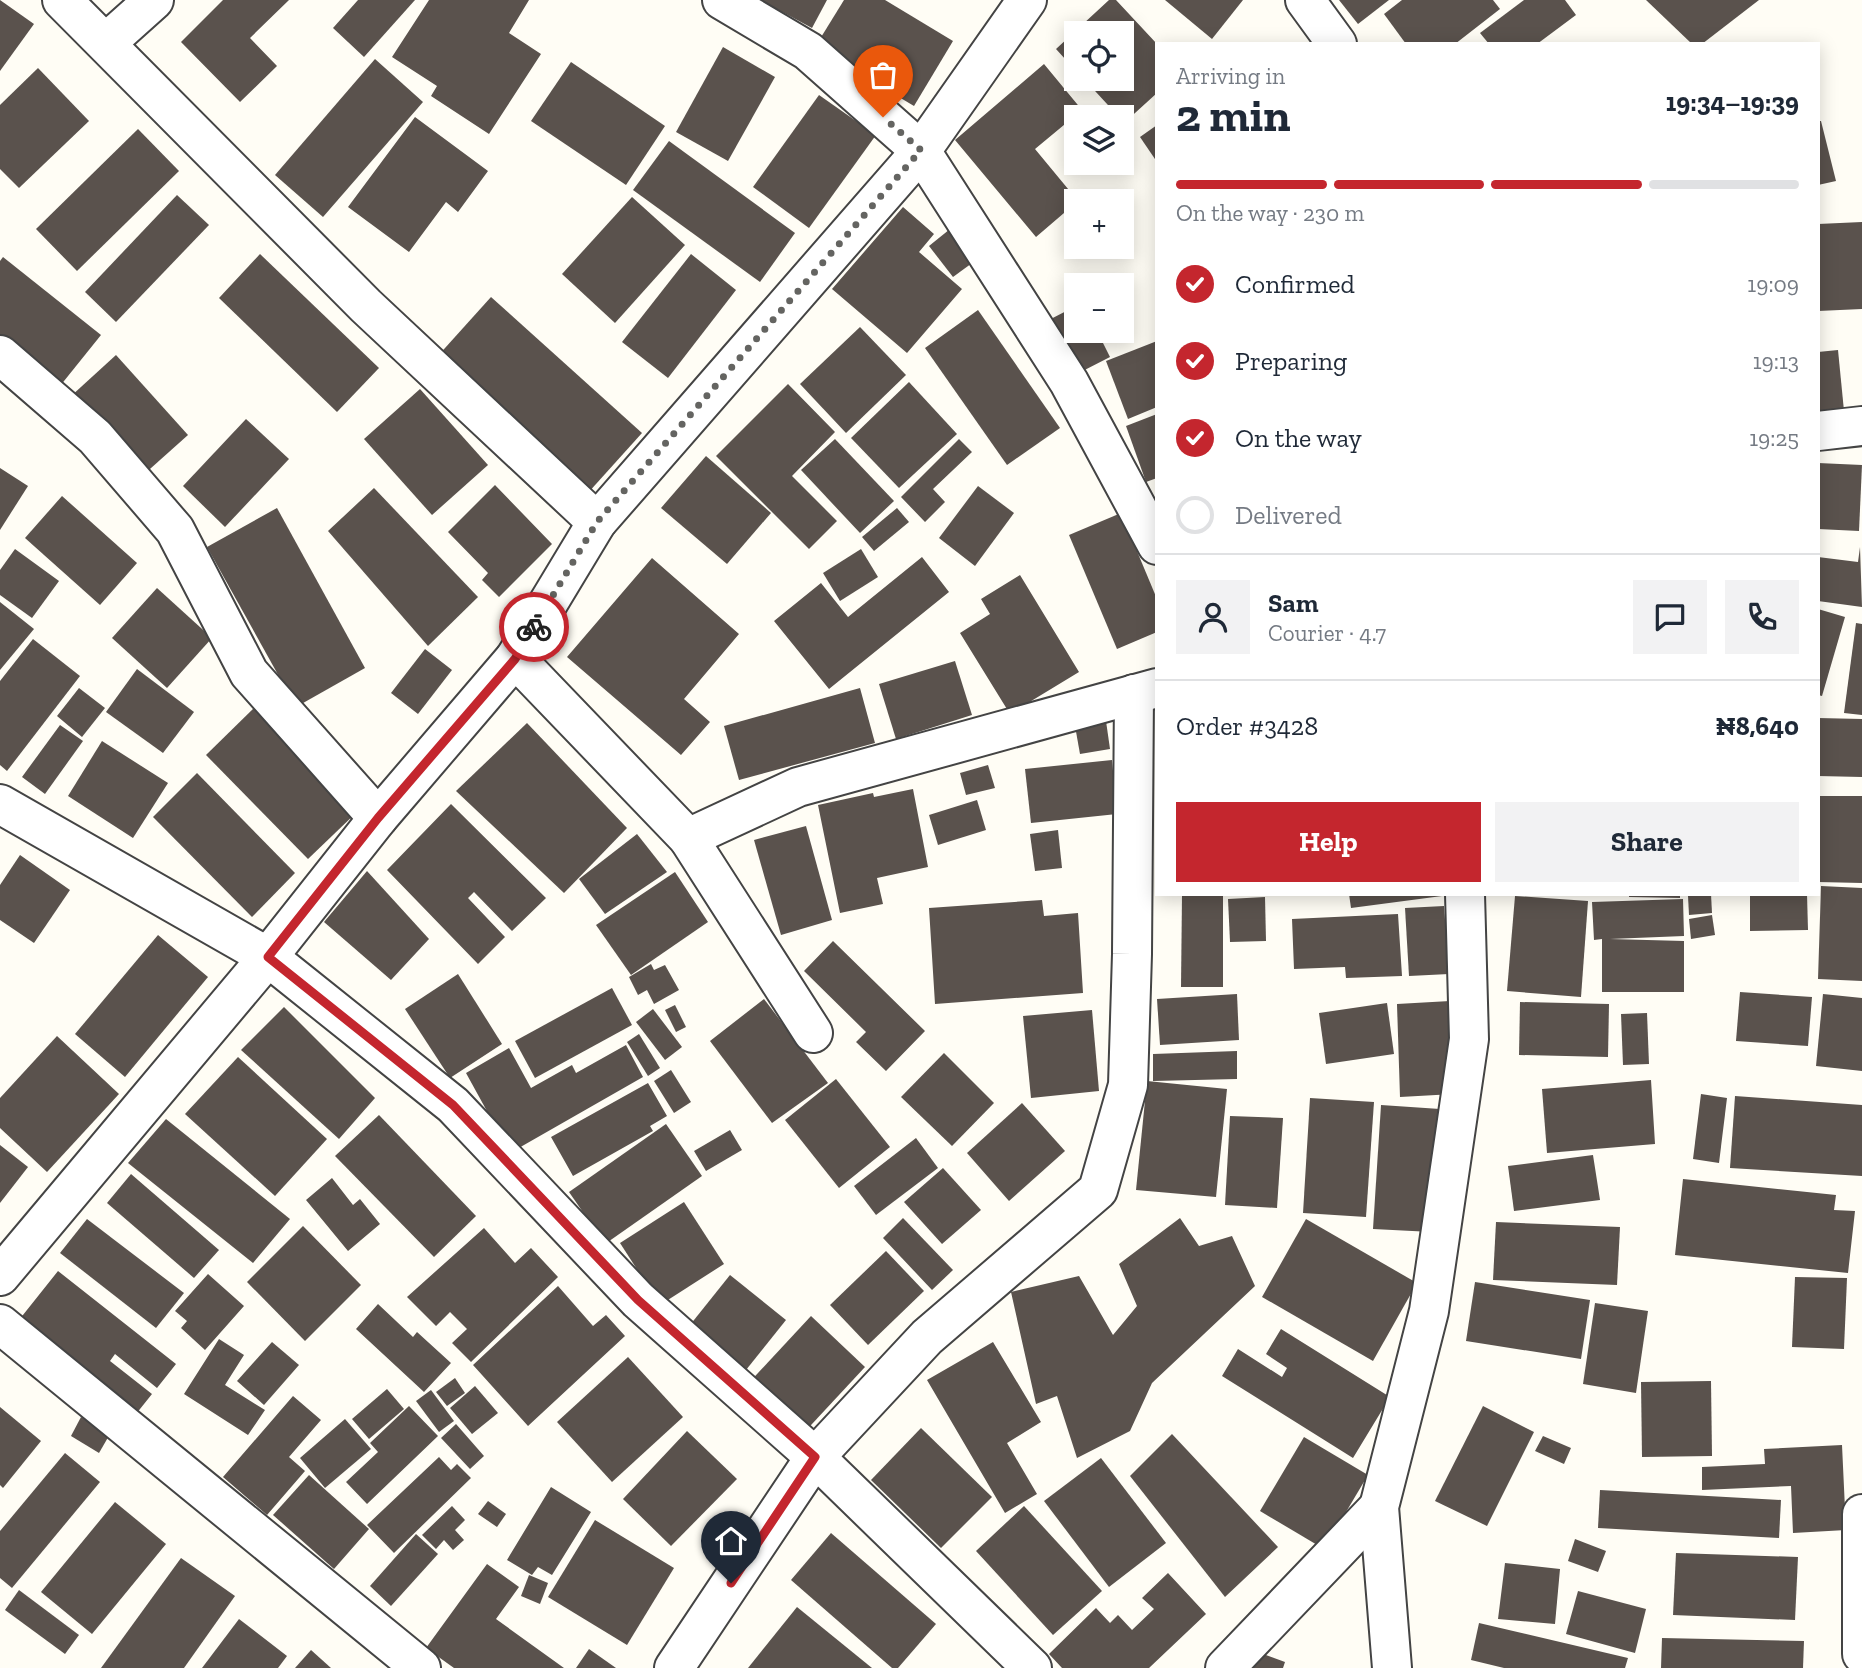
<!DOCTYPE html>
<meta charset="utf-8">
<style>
:root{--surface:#fff;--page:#f2f2f3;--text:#1f2937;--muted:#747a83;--line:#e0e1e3;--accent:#c4262e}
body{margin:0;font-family:"Zilla Slab",serif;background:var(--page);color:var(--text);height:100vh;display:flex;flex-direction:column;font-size:26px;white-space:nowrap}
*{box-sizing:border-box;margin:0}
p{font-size:23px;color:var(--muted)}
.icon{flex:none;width:38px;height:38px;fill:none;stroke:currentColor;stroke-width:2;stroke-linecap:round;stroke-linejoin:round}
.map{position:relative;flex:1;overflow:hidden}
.details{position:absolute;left:1155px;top:42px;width:665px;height:854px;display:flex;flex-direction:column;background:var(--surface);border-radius:0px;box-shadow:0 4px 18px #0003}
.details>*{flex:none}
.fabs{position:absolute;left:1064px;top:21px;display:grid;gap:14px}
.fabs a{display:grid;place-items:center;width:70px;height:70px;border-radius:0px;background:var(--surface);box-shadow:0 4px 18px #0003;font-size:35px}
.pin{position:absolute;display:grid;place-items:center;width:60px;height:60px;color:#fff;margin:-72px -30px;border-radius:50% 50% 50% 0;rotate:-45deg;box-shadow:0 0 7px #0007}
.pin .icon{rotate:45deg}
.courier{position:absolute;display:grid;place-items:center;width:70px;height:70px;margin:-35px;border:5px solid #c4262e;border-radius:50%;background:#fff;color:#222;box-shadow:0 2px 9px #0007}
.headline em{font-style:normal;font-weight:800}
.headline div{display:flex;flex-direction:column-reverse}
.headline{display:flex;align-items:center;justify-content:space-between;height:119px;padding:0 21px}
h1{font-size:46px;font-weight:800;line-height:52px}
.bar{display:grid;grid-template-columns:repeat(4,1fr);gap:10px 7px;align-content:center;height:84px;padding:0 21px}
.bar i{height:9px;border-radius:5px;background:var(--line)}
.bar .active{background:var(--accent)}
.bar p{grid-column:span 4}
.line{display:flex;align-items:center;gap:18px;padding:0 21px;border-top:2px solid var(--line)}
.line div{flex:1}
.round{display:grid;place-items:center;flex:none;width:74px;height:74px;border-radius:0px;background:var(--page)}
ol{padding:0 21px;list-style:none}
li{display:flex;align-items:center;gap:21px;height:77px}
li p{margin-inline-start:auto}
li .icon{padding:7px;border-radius:50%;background:var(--accent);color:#fff;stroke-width:4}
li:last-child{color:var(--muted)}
li i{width:38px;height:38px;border:4px solid var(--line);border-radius:50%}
.action{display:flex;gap:14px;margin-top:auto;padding:14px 21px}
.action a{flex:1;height:80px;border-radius:0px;background:var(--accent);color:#fff;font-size:28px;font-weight:800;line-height:80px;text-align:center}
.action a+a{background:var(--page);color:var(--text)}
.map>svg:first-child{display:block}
.building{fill:#5a524d}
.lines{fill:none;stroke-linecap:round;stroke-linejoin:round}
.minor-casing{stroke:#444;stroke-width:42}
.minor{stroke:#fff;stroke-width:38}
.done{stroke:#646461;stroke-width:7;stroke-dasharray:0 12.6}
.route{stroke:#c4262e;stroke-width:9}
</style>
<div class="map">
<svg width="1862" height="1668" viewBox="0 0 1862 1668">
<rect width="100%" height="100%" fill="#fffdf5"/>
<!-- building -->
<g class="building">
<polygon points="0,0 34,24 0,71"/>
<polygon points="223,0 289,0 250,38 277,66 240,102 181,42"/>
<polygon points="358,0 415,0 364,57 333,28"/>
<polygon points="429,0 529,0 509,33 541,54 489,134 431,96 437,86 392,57"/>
<polygon points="760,0 827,0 812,28"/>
<polygon points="844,0 885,0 953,41 914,106 815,47"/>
<polygon points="1109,0 1116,0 1157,44 1157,93 1124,123 1122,117 1119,117 1084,79 1122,79 1122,33 1076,33 1076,71 1056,49"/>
<polygon points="1165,0 1243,0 1212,39"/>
<polygon points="1339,0 1389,0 1358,24"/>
<polygon points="1402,0 1493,0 1500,9 1455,44 1406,44 1384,14"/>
<polygon points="1524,0 1565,0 1576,15 1537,44 1489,44 1480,33"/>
<polygon points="1646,0 1759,0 1702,44 1692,44"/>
<polygon points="723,47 775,77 728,161 676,132"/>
<polygon points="375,59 423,102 323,217 275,175"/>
<polygon points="571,62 665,126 626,185 531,121"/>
<polygon points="1044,64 1082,110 1035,149 1078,201 1036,237 955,140"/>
<polygon points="38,68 89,121 19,188 0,169 0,105"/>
<polygon points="819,95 876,135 809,228 753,187"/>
<polygon points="415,117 488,171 458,212 446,202 409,252 348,207"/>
<polygon points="1818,121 1821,121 1836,181 1818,185"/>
<polygon points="1157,125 1157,162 1140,137"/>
<polygon points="138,129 179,171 77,271 36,229"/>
<polygon points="669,141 795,233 760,282 633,190"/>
<polygon points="177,195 209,225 116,322 85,292"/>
<polygon points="632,197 685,245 615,323 562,274"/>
<polygon points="903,207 934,234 919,252 962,289 907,353 832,289"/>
<polygon points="1862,222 1862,309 1818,311 1818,224"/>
<polygon points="955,225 979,258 953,277 929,246"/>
<polygon points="260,254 379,368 337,412 219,298"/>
<polygon points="691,254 736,290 668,378 622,342"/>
<polygon points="3,257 101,335 60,386 0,338 0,261"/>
<polygon points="491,297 642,433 587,494 436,358"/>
<polygon points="1076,306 1076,331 1097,331 1110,357 1071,377 1043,323"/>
<polygon points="978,310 1060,428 1007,465 925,348"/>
<polygon points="860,327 906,375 846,433 800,384"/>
<polygon points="1157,341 1157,407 1128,419 1106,361"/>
<polygon points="1838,350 1844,411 1818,414 1818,352"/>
<polygon points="116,355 188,435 141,477 70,397"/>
<polygon points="909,382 957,434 899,488 851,438"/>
<polygon points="788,384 835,432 792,476 837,521 809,549 716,456"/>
<polygon points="420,389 488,465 432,515 364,439"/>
<polygon points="1157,414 1157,478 1146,482 1126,426"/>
<polygon points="246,419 289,459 225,527 183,486"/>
<polygon points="835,439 894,501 860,533 801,470"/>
<polygon points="959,439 972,452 933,489 945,502 925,522 901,497"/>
<polygon points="706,456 771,513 727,564 661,508"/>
<polygon points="1818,463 1862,465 1859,531 1818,529"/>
<polygon points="0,468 28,486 0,530"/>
<polygon points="495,485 552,544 499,597 482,580 488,573 448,532"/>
<polygon points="978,486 1014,513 975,566 939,538"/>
<polygon points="374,488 478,597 428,646 328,531"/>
<polygon points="62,496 137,563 100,605 25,538"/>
<polygon points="277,508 365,668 296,707 207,547"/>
<polygon points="897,508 909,522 874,551 862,537"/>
<polygon points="1121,513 1157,599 1157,632 1117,649 1069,535"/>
<polygon points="1860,547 1862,607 1818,601 1818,557 1858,562"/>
<polygon points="15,549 59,581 32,618 0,595 0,570"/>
<polygon points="861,549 878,577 840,601 823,573"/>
<polygon points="922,557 949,592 829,689 774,621 821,583 848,617"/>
<polygon points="652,558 739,634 684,699 710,722 681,755 567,657"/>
<polygon points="1020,575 1079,672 1010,714 960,633 990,614 981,599"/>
<polygon points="157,588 212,638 167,688 112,638"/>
<polygon points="0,602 34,629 0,670"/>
<polygon points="1818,609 1845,617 1822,696 1818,695"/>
<polygon points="1856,623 1862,624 1862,715 1844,713"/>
<polygon points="33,639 80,676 7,771 0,765 0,681"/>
<polygon points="425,649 452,670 418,714 391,693"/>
<polygon points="955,661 972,715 896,739 879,684"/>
<polygon points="137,669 194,712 163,753 106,712"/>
<polygon points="79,688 105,708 82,737 57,716"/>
<polygon points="860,688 875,743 739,780 724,726"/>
<polygon points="256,706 358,811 308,859 206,755"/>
<polygon points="1818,718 1862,719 1862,777 1818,776"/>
<polygon points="1106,721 1110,749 1080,754 1075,726"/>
<polygon points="527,723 627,828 564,893 456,791"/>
<polygon points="60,725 83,741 45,794 22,777"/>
<polygon points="102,741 168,783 133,838 68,796"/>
<polygon points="1112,760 1117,814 1031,823 1025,769"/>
<polygon points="988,765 995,788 966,795 960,773"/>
<polygon points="197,773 295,873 252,917 153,817"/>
<polygon points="913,789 928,867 877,878 883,904 840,913 818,805 873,793 874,797"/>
<polygon points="1818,796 1862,796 1862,883 1818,882"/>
<polygon points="977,800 986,830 938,845 929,815"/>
<polygon points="451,804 546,898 512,931 474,892 468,898 505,937 478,964 387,870"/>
<polygon points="806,826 832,920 781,935 754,840"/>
<polygon points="1058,830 1062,868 1035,871 1030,834"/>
<polygon points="637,834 667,872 605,914 579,879"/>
<polygon points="20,855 70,890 34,943 0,920 0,885"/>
<polygon points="367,871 429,939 391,980 324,922"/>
<polygon points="675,872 708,922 631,975 596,925"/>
<polygon points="1821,886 1862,888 1862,981 1818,979"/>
<polygon points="1349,894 1442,894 1442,896 1351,908"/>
<polygon points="1629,894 1680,894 1680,898 1629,897"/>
<polygon points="1711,894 1712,913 1689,915 1688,896"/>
<polygon points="1750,894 1807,894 1808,930 1750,931"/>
<polygon points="1182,895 1223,895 1223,987 1181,987"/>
<polygon points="1515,896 1588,901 1581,997 1507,991"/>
<polygon points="1265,897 1266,941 1230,942 1228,899"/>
<polygon points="1683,899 1684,936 1610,939 1684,941 1684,992 1602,992 1602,939 1594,940 1592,902"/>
<polygon points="1042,900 1044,916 1078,913 1083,993 935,1004 929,908"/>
<polygon points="1444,906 1449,974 1409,976 1405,908"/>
<polygon points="1398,914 1402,976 1346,978 1345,967 1294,969 1292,919"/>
<polygon points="1712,915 1715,935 1691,939 1689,919"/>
<polygon points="158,935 208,977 125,1077 75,1034"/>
<polygon points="833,941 925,1031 886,1071 856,1042 866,1032 804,971"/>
<polygon points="651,964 654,970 665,965 679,990 654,1004 647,990 638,995 629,977"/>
<polygon points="458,974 502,1044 450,1078 405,1009"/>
<polygon points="612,988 632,1025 535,1078 515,1041"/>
<polygon points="1740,992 1812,997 1808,1046 1736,1041"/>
<polygon points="1237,994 1239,1040 1160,1045 1157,999"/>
<polygon points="1823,994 1862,998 1862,1071 1816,1066"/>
<polygon points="764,999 828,1083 772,1123 710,1041"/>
<polygon points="1450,1001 1454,1094 1400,1097 1397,1004"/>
<polygon points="1520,1002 1609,1004 1608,1057 1519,1055"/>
<polygon points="1387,1003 1394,1054 1326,1064 1319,1013"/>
<polygon points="675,1005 686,1027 676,1032 665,1010"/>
<polygon points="284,1007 375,1098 339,1139 241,1050"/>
<polygon points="653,1009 682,1047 665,1060 636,1022"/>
<polygon points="1092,1010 1099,1091 1031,1098 1023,1016"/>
<polygon points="1647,1013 1649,1064 1623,1065 1621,1014"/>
<polygon points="639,1034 660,1068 648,1076 627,1042"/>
<polygon points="57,1036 119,1094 47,1172 0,1128 0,1098"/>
<polygon points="626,1045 643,1077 510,1153 466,1073 509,1048 531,1088 572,1065 576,1073"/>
<polygon points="1237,1051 1237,1079 1153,1081 1153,1054"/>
<polygon points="944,1053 994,1103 952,1146 901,1097"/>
<polygon points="238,1057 327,1139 275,1196 185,1114"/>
<polygon points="671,1070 691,1102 674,1113 654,1081"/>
<polygon points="836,1079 890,1147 839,1188 785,1120"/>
<polygon points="1651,1080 1655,1144 1547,1153 1542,1089"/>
<polygon points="1147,1081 1227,1089 1216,1197 1136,1190"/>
<polygon points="648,1083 667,1116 650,1126 653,1131 573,1176 551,1137"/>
<polygon points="1701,1094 1727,1098 1719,1163 1693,1159"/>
<polygon points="1735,1096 1862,1105 1862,1176 1730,1168"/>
<polygon points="1310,1098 1374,1102 1366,1217 1303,1213"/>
<polygon points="1022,1103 1065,1151 1009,1201 967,1153"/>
<polygon points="1381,1105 1440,1109 1432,1232 1373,1229"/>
<polygon points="379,1115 476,1216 434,1257 335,1156"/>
<polygon points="1230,1116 1283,1118 1277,1208 1225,1205"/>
<polygon points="166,1119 290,1219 253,1263 128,1163"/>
<polygon points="666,1124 702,1176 605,1244 569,1192"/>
<polygon points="730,1130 742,1150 706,1171 694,1151"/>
<polygon points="916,1138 938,1168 876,1215 854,1186"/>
<polygon points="0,1145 28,1167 0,1203"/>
<polygon points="1593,1155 1600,1200 1514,1211 1508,1166"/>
<polygon points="943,1168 981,1210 942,1244 904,1202"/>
<polygon points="131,1174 219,1250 194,1278 107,1203"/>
<polygon points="332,1178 353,1205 360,1199 380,1224 348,1251 306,1200"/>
<polygon points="1683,1179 1836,1195 1834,1210 1855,1211 1848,1273 1675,1255"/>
<polygon points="684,1202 724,1264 660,1305 620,1243"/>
<polygon points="903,1218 953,1270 932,1290 883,1238"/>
<polygon points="1180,1218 1199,1246 1232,1236 1255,1286 1152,1383 1130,1431 1077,1458 1057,1396 1036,1404 1011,1292 1079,1276 1113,1335 1137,1306 1119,1264"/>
<polygon points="87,1219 184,1293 156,1328 60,1253"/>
<polygon points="1306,1219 1417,1283 1373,1361 1262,1297"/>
<polygon points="1496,1222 1620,1227 1617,1285 1493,1280"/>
<polygon points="303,1226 361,1285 305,1341 247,1282"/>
<polygon points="484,1228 515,1263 531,1248 558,1277 471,1362 452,1343 467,1329 450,1312 436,1326 407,1297"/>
<polygon points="886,1251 924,1291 868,1345 830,1305"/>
<polygon points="58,1271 176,1364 157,1388 115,1354 110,1361 152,1394 132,1419 15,1325"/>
<polygon points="208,1274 244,1306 205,1350 181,1328 187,1321 175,1311"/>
<polygon points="730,1275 786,1320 742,1375 686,1330"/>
<polygon points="1795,1277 1847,1278 1844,1349 1792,1347"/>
<polygon points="1475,1282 1590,1300 1581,1359 1466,1341"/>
<polygon points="558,1286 593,1326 606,1315 625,1336 528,1426 473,1365"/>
<polygon points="1595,1303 1648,1311 1636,1393 1583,1384"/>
<polygon points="378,1304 413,1337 417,1332 451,1363 424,1392 356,1329"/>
<polygon points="811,1316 865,1367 799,1438 745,1387"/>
<polygon points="1281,1329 1390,1397 1353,1458 1222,1376 1238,1349 1282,1377 1287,1368 1266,1354"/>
<polygon points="219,1339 244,1355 225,1385 265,1410 248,1435 184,1394"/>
<polygon points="272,1342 299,1365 264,1405 237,1381"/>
<polygon points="993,1342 1041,1422 1007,1443 1037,1494 1005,1513 927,1380"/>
<polygon points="628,1357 683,1417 612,1482 557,1422"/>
<polygon points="455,1378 465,1393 447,1406 436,1392"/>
<polygon points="1711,1381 1712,1456 1642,1457 1641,1382"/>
<polygon points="475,1386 498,1413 472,1434 450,1408"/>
<polygon points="387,1389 404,1409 369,1439 352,1419"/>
<polygon points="431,1390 454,1421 439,1432 416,1401"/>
<polygon points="293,1396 321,1420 289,1457 305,1471 267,1515 223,1477"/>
<polygon points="409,1406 438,1436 367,1504 346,1482 378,1452 370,1443"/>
<polygon points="1483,1406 1534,1432 1487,1526 1435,1501"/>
<polygon points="0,1407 41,1441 3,1488 0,1485"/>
<polygon points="81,1417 110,1434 99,1453 71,1436"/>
<polygon points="345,1419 371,1449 325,1488 300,1458"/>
<polygon points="456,1424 484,1456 470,1469 441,1438"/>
<polygon points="921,1428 992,1497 941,1548 871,1480"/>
<polygon points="687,1431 737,1479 671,1546 623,1499"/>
<polygon points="1172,1434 1278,1547 1225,1597 1130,1476"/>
<polygon points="1543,1436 1571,1448 1564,1464 1535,1451"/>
<polygon points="1304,1437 1368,1475 1324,1549 1260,1511"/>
<polygon points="1842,1445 1846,1530 1793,1533 1791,1486 1702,1490 1702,1467 1765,1464 1764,1449"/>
<polygon points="65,1453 100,1482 12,1588 0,1578 0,1531"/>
<polygon points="439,1457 451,1470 457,1464 471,1478 394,1553 367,1525"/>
<polygon points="1101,1458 1166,1543 1109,1587 1044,1501"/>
<polygon points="309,1475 369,1529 334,1569 273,1515"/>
<polygon points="551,1487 591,1512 552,1575 538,1567 532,1575 507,1560"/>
<polygon points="1600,1490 1781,1500 1779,1538 1598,1528"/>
<polygon points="488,1501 506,1514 497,1527 478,1514"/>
<polygon points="115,1502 166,1544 92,1634 41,1592"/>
<polygon points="452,1506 465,1520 455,1530 464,1540 453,1550 444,1540 436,1549 422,1535"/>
<polygon points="1024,1506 1102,1591 1053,1635 976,1551"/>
<polygon points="595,1520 674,1568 627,1645 548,1597"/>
<polygon points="831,1533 936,1624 898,1668 892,1668 791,1580"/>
<polygon points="416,1534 438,1554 391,1606 370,1586"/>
<polygon points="1575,1539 1606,1551 1598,1572 1568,1561"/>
<polygon points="1676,1553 1798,1557 1795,1620 1673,1615"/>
<polygon points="181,1558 235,1596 184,1668 101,1668"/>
<polygon points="1505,1563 1560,1569 1555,1624 1498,1619"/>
<polygon points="487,1564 519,1587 496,1619 564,1668 454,1668 426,1648"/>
<polygon points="1168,1573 1206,1614 1149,1668 1062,1668 1049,1654 1096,1608 1110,1623 1118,1615 1132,1630 1154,1609 1142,1598"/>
<polygon points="529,1575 548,1583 540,1604 521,1596"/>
<polygon points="19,1590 79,1635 65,1654 5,1610"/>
<polygon points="1578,1591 1646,1609 1635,1653 1566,1634"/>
<polygon points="797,1607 872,1668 748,1668"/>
<polygon points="239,1619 287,1656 278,1668 202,1668"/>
<polygon points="1479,1623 1628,1658 1625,1668 1504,1668 1471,1660"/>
<polygon points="1662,1638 1804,1641 1803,1668 1661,1668"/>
<polygon points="589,1649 616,1668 576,1668"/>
<polygon points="311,1650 331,1668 295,1668"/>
<polygon points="1255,1651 1285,1662 1283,1668 1240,1668"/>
</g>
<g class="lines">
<!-- minor casing -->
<g class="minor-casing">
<g id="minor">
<polyline points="62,0 366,306 597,522"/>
<polyline points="722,0 808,51 921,151 1069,382 1157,545"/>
<polyline points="1305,0 1337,44"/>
<polyline points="106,43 154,0"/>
<polyline points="0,355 95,437 175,530 249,673 378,818"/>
<polyline points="1818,431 1862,426"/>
<polyline points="515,658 688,838 798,787 1157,688"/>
<polyline points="0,804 268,957 453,1105 638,1300 815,1457 1032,1668"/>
<polyline points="688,838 813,1033"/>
<polyline points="0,1276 268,957 378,818 515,658 597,522 921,151 1027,0"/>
<polyline points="0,1324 421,1668"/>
<polyline points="1862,1514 1862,1654"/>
<polyline points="674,1668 815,1457 927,1337 1098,1190 1128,1085 1132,954 1134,694"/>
<polyline points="1225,1668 1379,1507"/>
<polyline points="1392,1668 1379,1507 1429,1311 1469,1039 1465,894"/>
</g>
</g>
<!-- minor -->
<use href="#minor" class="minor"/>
</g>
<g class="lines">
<!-- done -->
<polyline class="done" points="534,627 597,522 921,150 883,117"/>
<!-- route -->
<polyline class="route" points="534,627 515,659 378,818 268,957 453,1105 638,1300 815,1457 731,1583"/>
</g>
</svg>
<div class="fabs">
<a><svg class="icon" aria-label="locate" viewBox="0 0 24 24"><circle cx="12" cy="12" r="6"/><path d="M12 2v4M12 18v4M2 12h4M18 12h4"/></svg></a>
<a><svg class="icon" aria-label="layers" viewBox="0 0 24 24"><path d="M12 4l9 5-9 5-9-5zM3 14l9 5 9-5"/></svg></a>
<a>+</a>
<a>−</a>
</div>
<div class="pin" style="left:883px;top:117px;background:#ea580c"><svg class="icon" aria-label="bag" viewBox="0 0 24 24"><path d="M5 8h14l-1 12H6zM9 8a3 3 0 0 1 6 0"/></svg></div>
<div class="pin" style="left:731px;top:1583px;background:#1f2937"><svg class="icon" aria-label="home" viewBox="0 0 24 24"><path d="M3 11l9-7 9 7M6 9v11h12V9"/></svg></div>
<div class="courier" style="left:534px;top:627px"><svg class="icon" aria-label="bike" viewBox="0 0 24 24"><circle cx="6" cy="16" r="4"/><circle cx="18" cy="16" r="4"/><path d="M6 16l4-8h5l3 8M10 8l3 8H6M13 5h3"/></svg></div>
<section class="details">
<div class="headline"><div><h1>2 min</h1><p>Arriving in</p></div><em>19:34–19:39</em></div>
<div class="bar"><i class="active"></i><i class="active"></i><i class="active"></i><i></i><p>On the way · 230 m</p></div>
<ol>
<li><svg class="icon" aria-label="check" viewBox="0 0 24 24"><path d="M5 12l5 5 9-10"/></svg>Confirmed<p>19:09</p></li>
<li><svg class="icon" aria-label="check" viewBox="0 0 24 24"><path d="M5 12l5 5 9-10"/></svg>Preparing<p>19:13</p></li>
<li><svg class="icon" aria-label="check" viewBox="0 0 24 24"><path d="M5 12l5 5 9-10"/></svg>On the way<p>19:25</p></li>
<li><i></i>Delivered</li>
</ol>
<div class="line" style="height:126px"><a class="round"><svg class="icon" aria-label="person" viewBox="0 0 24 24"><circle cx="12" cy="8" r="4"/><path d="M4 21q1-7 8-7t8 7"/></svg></a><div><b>Sam</b><p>Courier · 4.7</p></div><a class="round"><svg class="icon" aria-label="chat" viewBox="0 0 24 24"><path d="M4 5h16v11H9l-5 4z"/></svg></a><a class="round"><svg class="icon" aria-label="phone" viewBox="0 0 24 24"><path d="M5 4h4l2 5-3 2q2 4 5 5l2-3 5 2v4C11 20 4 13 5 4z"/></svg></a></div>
<div class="line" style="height:91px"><div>Order #3428</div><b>₦8,640</b></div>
<div class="action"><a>Help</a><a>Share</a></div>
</section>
</div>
